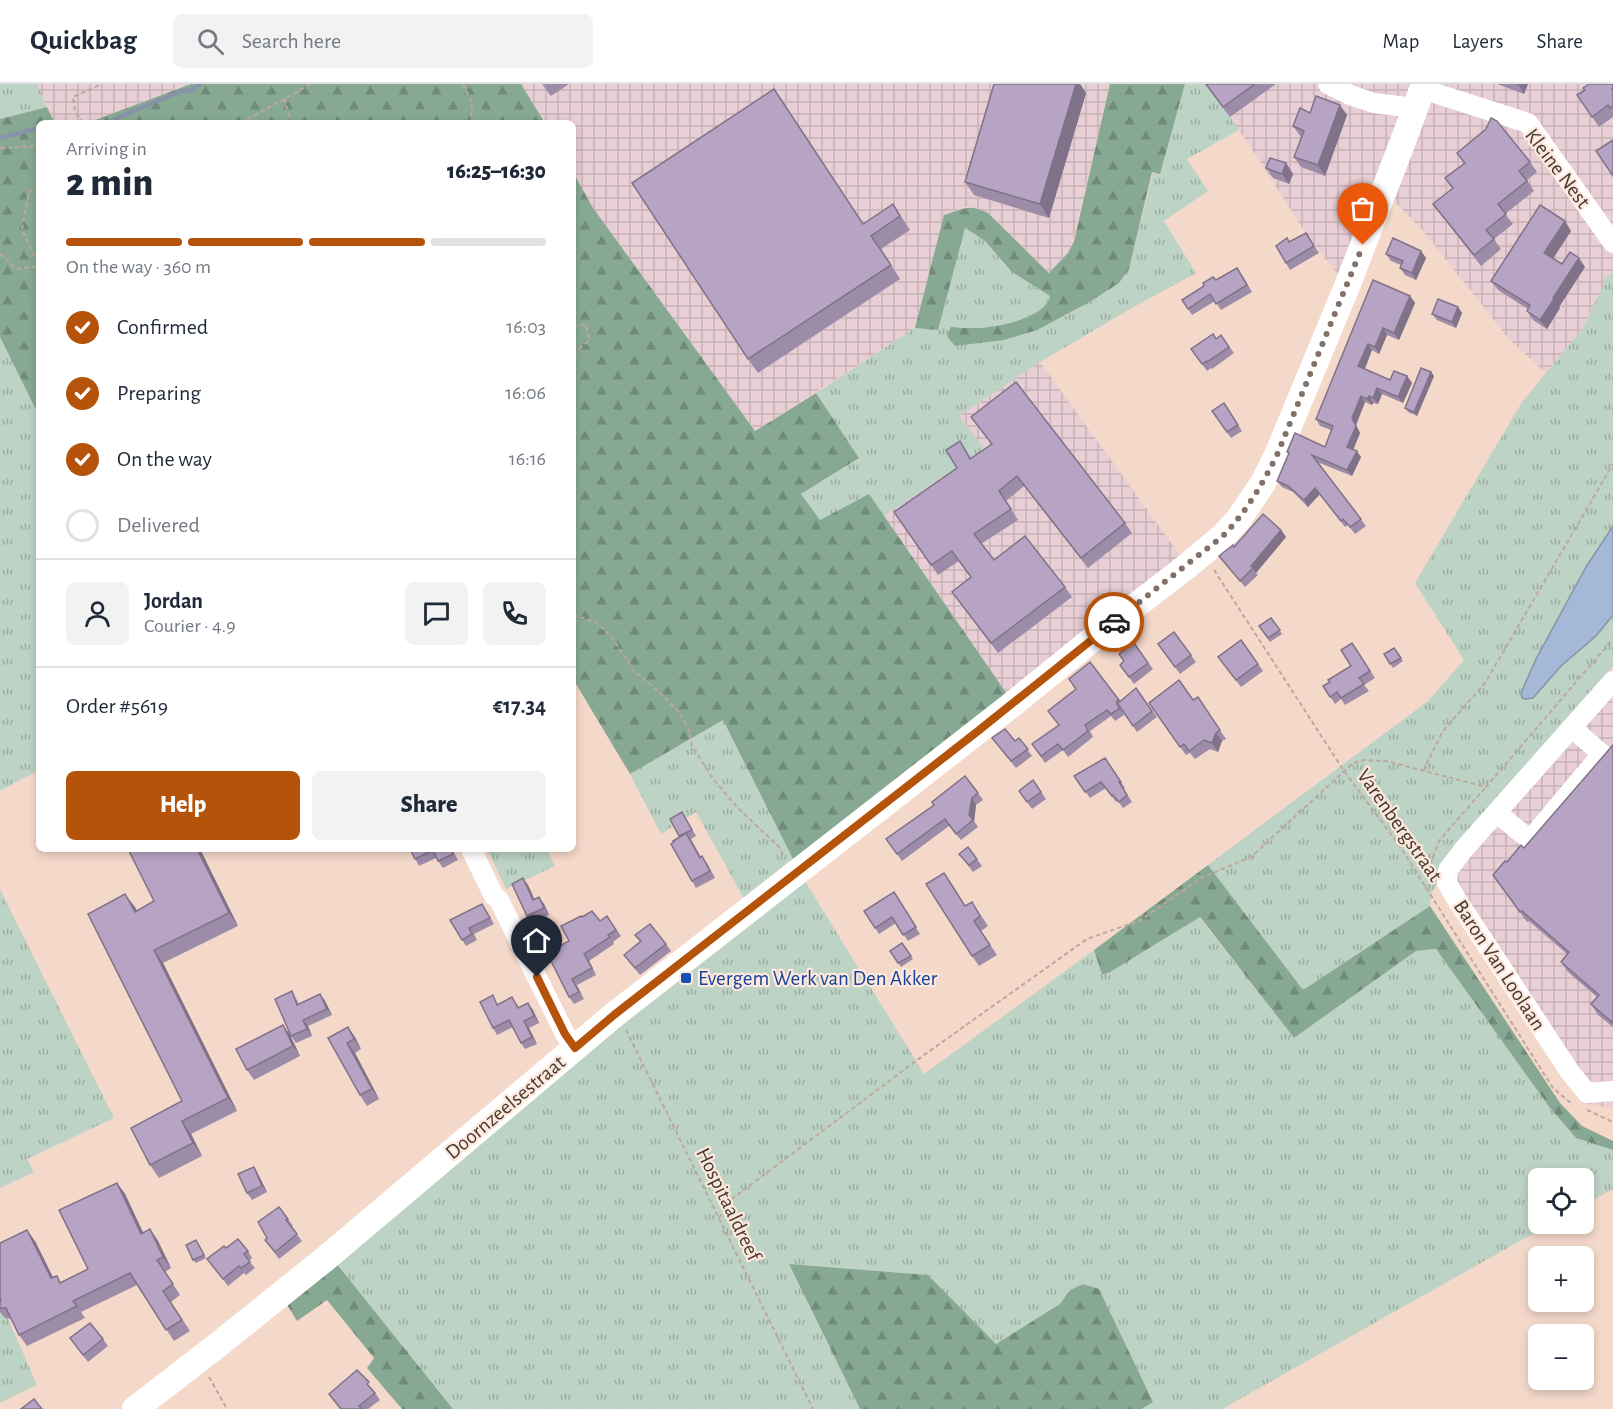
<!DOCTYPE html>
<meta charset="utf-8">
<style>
:root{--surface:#fff;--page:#f2f2f3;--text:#1f2937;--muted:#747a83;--line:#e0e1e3;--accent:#b45309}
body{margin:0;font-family:"Alegreya Sans",sans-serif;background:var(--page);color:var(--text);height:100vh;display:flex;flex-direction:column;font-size:22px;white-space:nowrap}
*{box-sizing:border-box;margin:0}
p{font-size:20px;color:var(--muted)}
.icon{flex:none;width:33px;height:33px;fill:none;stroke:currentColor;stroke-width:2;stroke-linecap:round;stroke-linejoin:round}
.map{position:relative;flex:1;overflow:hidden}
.side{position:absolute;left:36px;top:36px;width:540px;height:732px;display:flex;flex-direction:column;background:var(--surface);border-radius:9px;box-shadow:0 3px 9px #0003}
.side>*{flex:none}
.fabs{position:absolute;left:1528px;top:1084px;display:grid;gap:12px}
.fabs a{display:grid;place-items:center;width:66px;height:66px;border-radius:9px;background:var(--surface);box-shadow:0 3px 9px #0003;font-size:30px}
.pin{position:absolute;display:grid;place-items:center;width:51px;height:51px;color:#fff;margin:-62px -26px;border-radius:50% 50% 50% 0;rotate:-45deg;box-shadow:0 0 6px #0007}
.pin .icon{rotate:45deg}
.courier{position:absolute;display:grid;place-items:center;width:60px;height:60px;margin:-30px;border:4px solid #b45309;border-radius:50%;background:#fff;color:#222;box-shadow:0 2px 8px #0007}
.summary em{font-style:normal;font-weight:800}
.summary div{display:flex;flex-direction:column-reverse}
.summary{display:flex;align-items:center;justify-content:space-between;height:102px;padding:0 30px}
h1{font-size:39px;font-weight:800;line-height:45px}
.bar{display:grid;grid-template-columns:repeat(4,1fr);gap:9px 6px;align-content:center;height:72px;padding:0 30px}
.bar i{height:8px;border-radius:4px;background:var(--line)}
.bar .selected{background:var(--accent)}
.bar p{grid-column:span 4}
.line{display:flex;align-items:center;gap:15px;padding:0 30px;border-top:2px solid var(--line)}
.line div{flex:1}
.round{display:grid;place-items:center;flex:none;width:63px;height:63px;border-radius:9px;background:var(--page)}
ol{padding:0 30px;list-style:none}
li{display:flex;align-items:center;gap:18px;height:66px}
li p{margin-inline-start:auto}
li .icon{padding:6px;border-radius:50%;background:var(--accent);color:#fff;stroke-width:4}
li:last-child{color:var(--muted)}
li i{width:33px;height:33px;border:3px solid var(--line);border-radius:50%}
.action{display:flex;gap:12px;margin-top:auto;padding:12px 30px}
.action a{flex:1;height:69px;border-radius:9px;background:var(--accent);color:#fff;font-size:24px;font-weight:800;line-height:69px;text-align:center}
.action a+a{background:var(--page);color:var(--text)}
header{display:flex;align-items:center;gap:36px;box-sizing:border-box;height:84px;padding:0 30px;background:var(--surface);border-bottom:2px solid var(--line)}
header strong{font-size:28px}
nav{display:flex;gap:33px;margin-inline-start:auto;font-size:21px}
.search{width:420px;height:54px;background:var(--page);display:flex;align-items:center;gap:15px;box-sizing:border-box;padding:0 21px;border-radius:9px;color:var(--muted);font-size:22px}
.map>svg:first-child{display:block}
.industrial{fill:url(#industrial-grid)}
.grass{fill:url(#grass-tufts)}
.forest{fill:url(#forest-firs)}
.water{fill:#a4b9d8;stroke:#8793a6;stroke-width:1.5}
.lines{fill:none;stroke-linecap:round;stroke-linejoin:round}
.stream{stroke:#8793a6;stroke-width:4.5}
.path{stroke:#bea89c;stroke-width:2;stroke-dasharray:4.5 3;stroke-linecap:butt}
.minor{stroke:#fff;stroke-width:20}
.major{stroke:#fff;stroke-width:26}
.wall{fill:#9d8ca8}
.shaded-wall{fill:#807288}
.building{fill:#b7a3c3;stroke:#807288;stroke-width:1.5}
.done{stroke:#817168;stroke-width:6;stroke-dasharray:0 10.8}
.route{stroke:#b45309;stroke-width:8}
.transit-dot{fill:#1a4fb4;stroke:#fee8dc;stroke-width:2}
.labels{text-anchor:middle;stroke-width:4.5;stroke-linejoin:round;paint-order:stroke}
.street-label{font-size:21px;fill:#433933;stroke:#fee8dc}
.transit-label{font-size:21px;fill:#164399;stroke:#fee8dc;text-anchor:start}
</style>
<header>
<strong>Quickbag</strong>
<div class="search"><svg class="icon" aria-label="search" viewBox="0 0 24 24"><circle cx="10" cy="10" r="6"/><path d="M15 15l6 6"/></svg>Search here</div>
<nav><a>Map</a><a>Layers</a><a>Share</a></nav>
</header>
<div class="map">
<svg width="1613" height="1325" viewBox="0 0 1613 1325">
<defs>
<pattern id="industrial-grid" width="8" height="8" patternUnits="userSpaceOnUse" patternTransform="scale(1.5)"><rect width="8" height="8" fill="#e8ced5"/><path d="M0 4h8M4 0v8" fill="none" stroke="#c8b2b7"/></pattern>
<pattern id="grass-tufts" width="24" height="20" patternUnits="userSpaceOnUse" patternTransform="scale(1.5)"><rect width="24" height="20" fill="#bdd3c5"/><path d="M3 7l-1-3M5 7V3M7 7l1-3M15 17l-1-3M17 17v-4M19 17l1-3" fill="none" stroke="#9baca1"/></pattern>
<pattern id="forest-firs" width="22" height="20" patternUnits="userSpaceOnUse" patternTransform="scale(1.5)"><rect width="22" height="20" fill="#87a993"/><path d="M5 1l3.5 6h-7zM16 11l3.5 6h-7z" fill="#708b79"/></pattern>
</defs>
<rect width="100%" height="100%" fill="#f4d9ca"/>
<!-- industrial -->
<g class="industrial">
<polygon points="37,0 191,0 87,39 55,39"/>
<polygon points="521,0 1110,0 1073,157 1068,169 1050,189 988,129 977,124 965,123 944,131 915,244 755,347 593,124 573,88 573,39 545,39"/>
<polygon points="1206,0 1613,0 1613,188 1603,195 1605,198 1581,247 1546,289 1509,255 1424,148 1376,98 1339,190 1337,189 1309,154 1248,59"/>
<polygon points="1040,278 1182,474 1007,610 884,432 985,365 959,332"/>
<polygon points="1613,582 1613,1024 1582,1019 1562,993 1448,821 1437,799 1439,783 1457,759"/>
</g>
<!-- grass -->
<g class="grass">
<polygon points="0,0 37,0 47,23 0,35"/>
<path d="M1185,0H1206L1239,46L1187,75L1208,107L1164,137L1196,189L1132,224L1040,278L959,332L985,365L884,432L869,411L820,437L801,410L859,374L816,309L915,244L938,245L964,144L985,157L1012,188L1050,212C1046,230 1015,239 999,242C991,244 983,243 975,245C966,246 957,249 947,252L1065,232L1088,219L1119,199L1129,185L1153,88L1160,89Z"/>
<polygon points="1613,188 1613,582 1457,759 1439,783 1437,799 1431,811 1430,822 1303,906 1208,781 1428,617 1464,576 1415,499 1522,318 1581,247 1605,198 1603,195"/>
<polygon points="0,253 39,332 39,686 0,707"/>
<polygon points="723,636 794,777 744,815 696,728 661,750 630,690"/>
<polygon points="487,765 547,765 555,782 506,805"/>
<polygon points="803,794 924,990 1094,866 1102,891 1111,887 1199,833 1294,954 1416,867 1436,865 1550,1024 1576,1054 1613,1066 1613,1105 1584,1121 1584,1095 1539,1095 1539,1140 1550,1140 1222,1325 1142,1325 1153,1318 1099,1205 1083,1200 1070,1206 1061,1220 996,1260 927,1191 789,1180 860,1325 453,1325 336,1179 616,945 626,939 626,933"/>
<polygon points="0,805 114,1034 27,1075 34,1088 0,1104"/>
<polygon points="0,1216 37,1301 0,1319"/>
</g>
<!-- forest -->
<g class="forest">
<polygon points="191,0 521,0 545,39 87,39"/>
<path d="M1110,0H1185L1160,90L1152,88L1129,185L1119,199L1088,219L1037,246L1004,256L955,262L947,252L951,243C959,244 967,244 975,244C995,244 1045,235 1050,212L1012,188L985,157L965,144L938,246L915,244L944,131C962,125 970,119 988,129L1049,189L1068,169L1074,157Z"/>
<polygon points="47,23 55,39 39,39 39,332 0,253 0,35"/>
<polygon points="573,88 593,124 755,347 816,309 859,374 801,410 820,436 869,410 1007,610 794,777 723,636 630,690 573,595"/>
<polygon points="1208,781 1303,906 1430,822 1560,1019 1582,1042 1613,1057 1613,1066 1576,1054 1550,1024 1436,865 1416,867 1294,954 1200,833 1110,888 1102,891 1094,866"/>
<polygon points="336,1179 453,1325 402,1325 367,1284 374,1274 327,1216 297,1237 286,1219"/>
<polygon points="789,1180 928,1191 996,1260 1060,1220 1070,1206 1083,1200 1099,1205 1153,1318 1142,1325 860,1325"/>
</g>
<!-- water -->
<polygon class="water" points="1613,442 1613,531 1596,552 1561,582 1533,614 1525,615 1522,614 1521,609 1536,575 1586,483"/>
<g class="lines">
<!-- stream -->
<g class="stream">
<polyline points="109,39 119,33 181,7 191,7 200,0"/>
<polyline points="0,54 39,44"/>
</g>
<!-- path -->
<g class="path">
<polyline points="463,0 472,19 471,37 469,39"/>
<polyline points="284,14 291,39"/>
<polyline points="83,39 75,28 73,13 102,0"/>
<polyline points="241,39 311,0"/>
<polyline points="0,64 39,62"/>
<polyline points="39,102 29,108 22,145 39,183"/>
<polyline points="0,170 17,185 38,182"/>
<polyline points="573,242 586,241 589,256 573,271"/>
<polyline points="1214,486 1344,687 1399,761 1553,1004 1573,1021"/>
<polyline points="573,531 596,538 613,555 634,587 656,605 678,627 688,643 692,662 713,695 739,725 779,763 784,773"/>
<polyline points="1423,687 1443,647 1485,599 1613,380"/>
<polyline points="1432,780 1431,778 1439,757 1486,703"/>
<polyline points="626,946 813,1325"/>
<polyline points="1587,1026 1613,1038"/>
<polyline points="719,1134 733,1114 924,971 1087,855 1141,836 1201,794 1251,773 1353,679 1364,676 1386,677 1486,703 1613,555"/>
<polyline points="209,1293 227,1325"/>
</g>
<!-- minor -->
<g class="minor">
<polyline points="1328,0 1350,11 1374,19 1415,24"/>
<polyline points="1422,5 1528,39 1613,159"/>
<polyline points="1613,597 1464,765 1448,786 1447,799 1457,816 1570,988 1587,1009 1613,1007"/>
<polyline points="1497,729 1530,756 1602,670 1572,644"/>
<polyline points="471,765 494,812 499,816 565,950 575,964"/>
</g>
<!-- major -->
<polyline class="major" points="135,1325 219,1260 325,1175 614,931 1014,619 1100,549 1186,483 1223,452 1238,436 1263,399 1277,371 1348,200 1402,60 1424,0"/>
</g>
<!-- wall -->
<g class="wall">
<polygon points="542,0 569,0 551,12"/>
<polygon points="994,0 1080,0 1086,9 1049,134 974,111 965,98"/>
<polygon points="1205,0 1276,0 1230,33"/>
<polygon points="1497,0 1528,0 1524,10"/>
<polygon points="1613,0 1613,33 1599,43 1577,11 1585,6"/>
<polygon points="1310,29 1347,31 1325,92 1301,83 1294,73 1301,53 1293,42"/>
<polygon points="1457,69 1530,78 1537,88 1527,96 1534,107 1505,130 1513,140 1494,155 1501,165 1481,182 1433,120 1453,105 1445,94 1464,79"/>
<polygon points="1286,79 1293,90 1289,100 1273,94 1266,84"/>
<polygon points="893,120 910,146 881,165 900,195 758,289 748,275 863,140"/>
<polygon points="1571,147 1553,174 1562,180 1585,183 1559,223 1560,224 1547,245 1533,236 1527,227 1528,225 1498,206 1491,197"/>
<polygon points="1306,149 1319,169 1290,186 1286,179 1290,158"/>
<polygon points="1421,167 1426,174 1416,196 1405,191 1400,184 1401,181 1391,177 1386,170"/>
<polygon points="1242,191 1252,208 1221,226 1215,217 1192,231 1182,216 1216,196"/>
<polygon points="1373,196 1410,212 1415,219 1399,256 1387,251 1379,270 1372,266 1365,285 1390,296 1407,292 1412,299 1403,319 1382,310 1378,320 1373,319 1372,321 1365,318 1356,341 1360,349 1353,365 1361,373 1352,392 1317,378 1366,442 1355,450 1348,441 1345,443 1320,410 1308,423 1293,408 1282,403 1277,397 1289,370 1287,368 1325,363 1331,346 1320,342 1316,335"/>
<polygon points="1458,223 1462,229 1456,244 1437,236 1432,230"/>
<polygon points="1221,251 1234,269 1212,285 1211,284 1207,287 1191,265 1216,255"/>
<polygon points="1431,288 1434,292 1417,332 1408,328 1405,324"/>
<polygon points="1224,319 1242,347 1231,354 1212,327"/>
<polygon points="971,333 1125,439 1132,449 1088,484 1024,402 1006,417 1018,436 981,460 994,476 1065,503 1072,513 998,569 952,508 971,493 959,477 938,491 894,428 957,384 960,357 971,374 992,360"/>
<polygon points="1281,446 1286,453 1256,489 1258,491 1245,503 1219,472 1234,463"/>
<polygon points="1271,534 1282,550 1270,558 1259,542"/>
<polygon points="1174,548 1196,578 1180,590 1158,560"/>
<polygon points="1241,556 1263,587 1241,603 1218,573"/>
<polygon points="1134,559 1153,585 1134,600 1120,581 1124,577"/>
<polygon points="1352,559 1375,594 1364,601 1369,607 1345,621 1341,615 1335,620 1323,602 1351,582"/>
<polygon points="1394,564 1403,577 1393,584 1384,570"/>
<polygon points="1090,578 1120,617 1136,604 1157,633 1137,648 1122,626 1124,631 1115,637 1111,632 1090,647 1093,653 1068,673 1063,666 1045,679 1032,660 1059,641"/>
<polygon points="1198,613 1226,655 1222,657 1218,668 1210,665 1195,675 1190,669 1186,671 1149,619 1193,616"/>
<polygon points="992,654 1015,657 1019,654 1032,672 1016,684"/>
<polygon points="1613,661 1613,943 1598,931 1591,920 1597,913 1568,888 1561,878 1567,870 1529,837 1527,838 1493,791 1524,764"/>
<polygon points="1105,674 1125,704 1124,705 1132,718 1123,724 1118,717 1116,718 1106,704 1090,714 1074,692"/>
<polygon points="1033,696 1046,715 1032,725 1019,707"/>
<polygon points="978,709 983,716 976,721 974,737 978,743 961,756 949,742 902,777 886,755"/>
<polygon points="682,728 696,752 691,755 701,773 707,779 715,794 696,804 692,797 680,753"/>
<polygon points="968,763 982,782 973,788 959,770"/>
<polygon points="128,765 200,765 238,842 163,879 237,1027 191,1050 202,1072 159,1094 150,1081 182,1017 135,823 137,827 154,817"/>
<polygon points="410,765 452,765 458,776 443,784 436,774 419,782"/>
<polygon points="944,789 965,822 972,818 988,842 981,847 997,871 979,882 972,872"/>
<polygon points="528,801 534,815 544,820 549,831 532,839 527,832"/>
<polygon points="894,808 920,850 908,857 896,839 879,850 864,827"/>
<polygon points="486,826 494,840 474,850 477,856 466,862 450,836"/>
<polygon points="607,832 621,852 613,858 614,860 589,877 596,891 577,901 584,915 574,920 569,913 569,857 582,833 600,837"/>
<polygon points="635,851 666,860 671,867 640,891 624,871 640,858"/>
<polygon points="902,859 913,875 901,883 890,867"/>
<polygon points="292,907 299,920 320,910 325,917 332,931 308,942 312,952 296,959 291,952"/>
<polygon points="498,920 517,920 519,924 533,926 539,939 529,944 537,960 525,965 521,959 513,943 497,951 493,944"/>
<polygon points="283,941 290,951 300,972 254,996 247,986"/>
<polygon points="355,953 361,965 355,969 379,1015 367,1022 360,1011 328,954"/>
<polygon points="254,1083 258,1090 267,1108 252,1116 247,1109"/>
<polygon points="117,1099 125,1110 143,1149 150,1145 158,1157 171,1184 165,1188 180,1211 171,1218 190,1247 174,1257 137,1201 81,1228 85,1234 27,1262 19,1251 11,1235 5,1234 0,1228 0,1218 35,1157 53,1193 61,1198 88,1185"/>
<polygon points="279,1123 293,1142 291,1143 302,1157 279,1175 265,1156 267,1154"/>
<polygon points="198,1159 206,1174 196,1179 193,1176"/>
<polygon points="226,1164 248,1167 252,1174 249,1177 255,1184 246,1191 244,1189 228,1202 212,1181"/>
<polygon points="103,1255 108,1262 88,1278 75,1261"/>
<polygon points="373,1305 373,1306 380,1316 368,1325 340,1325 329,1310"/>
</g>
<!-- shaded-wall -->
<g class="shaded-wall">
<polygon points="1076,0 1080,0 1086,9 1049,134 1040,120"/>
<polygon points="1518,0 1528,0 1524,10"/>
<polygon points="1340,21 1347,31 1325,92 1318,81"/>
<polygon points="1286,79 1293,90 1289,100 1282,90"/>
<polygon points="1565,137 1571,147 1551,178 1544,169"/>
<polygon points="1421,167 1426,174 1416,196 1412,189"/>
<polygon points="1579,174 1585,183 1559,223 1560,224 1547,245 1540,236 1553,214"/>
<polygon points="1410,212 1415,219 1399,256 1394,249"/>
<polygon points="1458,223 1462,229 1456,244 1452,238"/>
<polygon points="1383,244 1387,251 1379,270 1375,263"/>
<polygon points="1368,260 1372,266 1363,289 1358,282"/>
<polygon points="1431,288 1434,292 1417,332 1414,328"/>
<polygon points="1407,292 1412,299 1403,319 1398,313"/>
<polygon points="1377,304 1382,310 1378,320 1373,314"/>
<polygon points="1361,312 1365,318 1356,341 1360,349 1352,369 1347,363 1352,334"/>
<polygon points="1369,312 1373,319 1372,321 1367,315"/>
<polygon points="1357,367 1361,373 1352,392 1347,386"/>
<polygon points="1315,404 1320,410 1308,423 1304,416"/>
<polygon points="1281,446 1286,453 1256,489 1251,482"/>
<polygon points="1216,649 1222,657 1218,668 1212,659"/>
<polygon points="972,714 976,721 974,738 969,731"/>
<polygon points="197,765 200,765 238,842 229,829"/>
<polygon points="523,794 528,801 538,823 533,816"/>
<polygon points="125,810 135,823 144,841 135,828"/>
<polygon points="539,813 544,820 549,831 544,824"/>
<polygon points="154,866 163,879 237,1027 228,1014"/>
<polygon points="584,870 589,877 596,891"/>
<polygon points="320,910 325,917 332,931 327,925"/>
<polygon points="528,919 533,926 539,939 534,932"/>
<polygon points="303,936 308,942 312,952 307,945"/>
<polygon points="524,937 529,944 537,960 532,953"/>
<polygon points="283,941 290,951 300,972 293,962"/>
<polygon points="348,943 355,953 361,965 354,955"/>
<polygon points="347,959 355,969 379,1015 372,1005"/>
<polygon points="182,1037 191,1050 202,1072 193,1059"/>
<polygon points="254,1083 258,1090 267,1108 262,1102"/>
<polygon points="117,1099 125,1110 149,1161 141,1150"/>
<polygon points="150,1145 158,1157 171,1184 163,1173"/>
<polygon points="27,1146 35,1157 59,1206 51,1194"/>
</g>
<!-- building -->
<g class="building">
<polygon points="994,0 1076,0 1040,120 965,98"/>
<polygon points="1206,0 1255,0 1223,23"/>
<polygon points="1589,0 1613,0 1613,5 1612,5 1613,7 1613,22 1610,24 1608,21 1592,33 1577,11 1585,6 1583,4"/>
<polygon points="774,5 863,140 893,120 900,132 871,152 891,181 748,275 632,99"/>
<polygon points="1316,12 1340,21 1318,81 1294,73 1304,47 1293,42 1300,24 1310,29"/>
<polygon points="1491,34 1497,37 1530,78 1519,87 1527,97 1498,120 1506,130 1486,146 1494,155 1474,171 1433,120 1453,104 1445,94 1465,79 1457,69 1486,45"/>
<polygon points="1613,56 1613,92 1596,67"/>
<polygon points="1270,74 1286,79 1282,90 1266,84"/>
<polygon points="1540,121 1565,137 1544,169 1562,180 1570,168 1579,174 1553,214 1554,215 1540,236 1527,227 1530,221 1491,197"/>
<polygon points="1306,149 1314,162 1286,179 1276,162 1287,154 1289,158"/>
<polygon points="1393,154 1421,167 1412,189 1400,184 1403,177 1386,170"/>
<polygon points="1237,184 1247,201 1216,220 1210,210 1188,225 1182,216 1204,202 1203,199 1213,193 1216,196"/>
<polygon points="1373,196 1410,212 1394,249 1383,244 1375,263 1368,260 1358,282 1390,296 1394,287 1407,292 1398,313 1377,304 1373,314 1369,312 1367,315 1361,312 1352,334 1356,342 1347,363 1357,367 1347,386 1312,371 1361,435 1350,443 1343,435 1341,437 1315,404 1304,416 1288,402 1277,397 1289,369 1287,368 1295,349 1325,363 1333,342 1316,335"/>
<polygon points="1438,215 1458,223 1452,238 1432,230"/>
<polygon points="1213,250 1216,255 1221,251 1229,263 1207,278 1207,277 1202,280 1191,265"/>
<polygon points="1421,284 1431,288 1414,328 1405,324"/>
<polygon points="1016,298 1125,439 1081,474 1017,392 999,407 1011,425 974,450 994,476 1025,452 1065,503 991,559 952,508 971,493 952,467 931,481 894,428 957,384 946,366 960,357 970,375 992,360 971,333"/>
<polygon points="1224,319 1238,341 1227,348 1212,327"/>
<polygon points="1263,430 1281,446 1251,482 1253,484 1240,497 1219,472 1233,461 1234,463"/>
<polygon points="1271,534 1280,546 1268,554 1259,542"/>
<polygon points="1174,548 1191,571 1175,583 1158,560"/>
<polygon points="1241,556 1258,580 1236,596 1218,573"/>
<polygon points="1134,559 1148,579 1129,593 1120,581 1124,577 1119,570"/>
<polygon points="1352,559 1370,587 1359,594 1364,600 1341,614 1337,608 1330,613 1323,602 1330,598 1328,596 1351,582 1341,566"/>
<polygon points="1394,564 1401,574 1390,580 1384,570"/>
<polygon points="1090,578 1119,616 1117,617 1117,620 1136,604 1152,627 1133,642 1118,620 1119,625 1111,630 1107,626 1085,641 1088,647 1063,666 1058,660 1041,672 1032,660 1059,641 1048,627 1076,605 1069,595"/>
<polygon points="1179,596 1193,616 1198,613 1220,646 1216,649 1212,659 1204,656 1189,667 1184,660 1180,663 1149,619"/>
<polygon points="1005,645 1015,657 1019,654 1028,665 1011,677 992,654"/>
<polygon points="1613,661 1613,939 1591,920 1599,911 1561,878 1569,868 1522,827 1520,828 1493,791 1505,777 1507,778 1521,761 1524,764"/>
<polygon points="1105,674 1121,698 1119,698 1127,711 1119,718 1113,711 1112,712 1101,698 1085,708 1074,692"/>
<polygon points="965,692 978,709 972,714 969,731 973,736 956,750 945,735 897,770 886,755 934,721 932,718"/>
<polygon points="1033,696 1041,708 1027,718 1019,707"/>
<polygon points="682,728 692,746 679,752 670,735"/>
<polygon points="686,749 700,774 702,772 710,787 692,797 671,760 674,758 673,757"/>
<polygon points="968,763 977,775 969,781 959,770"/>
<polygon points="128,765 197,765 229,829 154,866 228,1014 182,1037 193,1059 150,1081 131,1044 182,1017 88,830 125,810 135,828 154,817"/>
<polygon points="410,765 451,765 453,770 438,777 433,766 415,775"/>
<polygon points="944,789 965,822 972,818 980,832 974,837 990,861 972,872 926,800"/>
<polygon points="523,794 533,816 539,813 544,824 527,832 512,800"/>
<polygon points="894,808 916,843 903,851 892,833 875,844 864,827"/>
<polygon points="482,820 490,834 469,844 472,850 462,856 450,836"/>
<polygon points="592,827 600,837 607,832 616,846 608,851 610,853 584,870 592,884 572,895 579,908 569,913 547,869 569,857 561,842 581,832 582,833"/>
<polygon points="650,840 666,860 635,884 624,871 641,857 635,851"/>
<polygon points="902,859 911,872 898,879 890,867"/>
<polygon points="292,907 297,921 320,910 327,925 303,936 307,945 291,952 275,915"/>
<polygon points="493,911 497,921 512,913 518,924 528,919 534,932 524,937 532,953 521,959 509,936 493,944 480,918"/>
<polygon points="283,941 293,962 247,986 236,965"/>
<polygon points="348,943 354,955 347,959 372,1005 360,1011 328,954"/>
<polygon points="254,1083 262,1102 247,1109 238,1090"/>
<polygon points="117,1099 141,1150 150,1145 163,1173 157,1176 173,1200 163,1207 182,1236 166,1246 130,1189 73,1217 77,1222 19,1251 6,1224 0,1224 0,1218 1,1216 0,1213 0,1159 27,1146 51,1194 57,1192 60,1199 88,1185 59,1126"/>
<polygon points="279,1123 288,1135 286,1136 297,1150 275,1168 265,1156 267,1154 258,1138"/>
<polygon points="238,1155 248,1167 244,1170 250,1178 241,1184 239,1182 223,1195 207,1175 224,1162 226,1164"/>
<polygon points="196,1156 204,1171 193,1176 186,1161"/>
<polygon points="90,1239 103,1255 83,1271 70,1254"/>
<polygon points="357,1286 369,1298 367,1300 375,1309 359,1322 362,1325 341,1325 329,1310"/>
<polygon points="34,1315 42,1325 21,1325"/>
</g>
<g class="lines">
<!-- done -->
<path class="done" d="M1114,538L1223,452C1246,428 1262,401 1277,371L1363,161"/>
<!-- route -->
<polyline class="route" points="537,893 565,950 575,964 614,931 978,647 1114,538"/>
</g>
<!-- markers -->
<rect class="transit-dot" x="680" y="888" width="12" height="12" rx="3"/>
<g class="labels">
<!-- street labels -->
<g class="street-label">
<text transform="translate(1558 84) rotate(53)" y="7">Kleine Nest</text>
<text transform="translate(1400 741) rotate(55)" y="7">Varenbergstraat</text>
<text transform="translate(1500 881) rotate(57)" y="7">Baron Van Loolaan</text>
<text transform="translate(505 1023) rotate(-40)" y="7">Doornzeelsestraat</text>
<text transform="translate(729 1120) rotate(64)" y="7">Hospitaaldreef</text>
</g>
<!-- transit labels -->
<g class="transit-label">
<text x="698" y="901">Evergem Werk van Den Akker</text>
</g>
</g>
</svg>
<div class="fabs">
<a><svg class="icon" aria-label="locate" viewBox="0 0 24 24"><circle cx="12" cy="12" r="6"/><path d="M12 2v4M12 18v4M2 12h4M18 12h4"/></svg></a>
<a>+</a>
<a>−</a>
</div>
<div class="pin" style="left:1363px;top:161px;background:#ea580c"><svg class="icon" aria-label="bag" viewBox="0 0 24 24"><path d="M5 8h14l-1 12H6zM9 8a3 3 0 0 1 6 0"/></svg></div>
<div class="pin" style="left:537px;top:893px;background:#1f2937"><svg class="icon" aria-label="home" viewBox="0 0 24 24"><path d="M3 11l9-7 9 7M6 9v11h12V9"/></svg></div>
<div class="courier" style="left:1114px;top:538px"><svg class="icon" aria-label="car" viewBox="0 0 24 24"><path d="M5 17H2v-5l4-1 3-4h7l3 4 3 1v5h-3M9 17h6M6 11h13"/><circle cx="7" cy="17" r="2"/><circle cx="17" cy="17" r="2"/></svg></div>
<section class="side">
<div class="summary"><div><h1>2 min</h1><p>Arriving in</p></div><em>16:25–16:30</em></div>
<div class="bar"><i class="selected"></i><i class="selected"></i><i class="selected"></i><i></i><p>On the way · 360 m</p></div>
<ol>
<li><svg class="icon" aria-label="check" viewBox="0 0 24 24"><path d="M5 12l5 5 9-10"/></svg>Confirmed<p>16:03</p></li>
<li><svg class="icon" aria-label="check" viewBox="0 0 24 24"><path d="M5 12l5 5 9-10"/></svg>Preparing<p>16:06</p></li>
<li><svg class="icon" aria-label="check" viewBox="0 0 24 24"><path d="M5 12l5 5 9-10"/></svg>On the way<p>16:16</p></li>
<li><i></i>Delivered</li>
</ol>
<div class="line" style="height:108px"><a class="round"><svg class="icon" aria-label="person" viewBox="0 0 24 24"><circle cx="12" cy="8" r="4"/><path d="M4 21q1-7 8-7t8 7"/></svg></a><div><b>Jordan</b><p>Courier · 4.9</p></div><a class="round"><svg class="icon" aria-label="chat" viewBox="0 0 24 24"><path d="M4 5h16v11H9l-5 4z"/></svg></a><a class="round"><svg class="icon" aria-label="phone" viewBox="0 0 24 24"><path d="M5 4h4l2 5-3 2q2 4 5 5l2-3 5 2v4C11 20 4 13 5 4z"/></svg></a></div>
<div class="line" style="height:78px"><div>Order #5619</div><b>€17.34</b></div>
<div class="action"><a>Help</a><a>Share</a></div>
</section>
</div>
